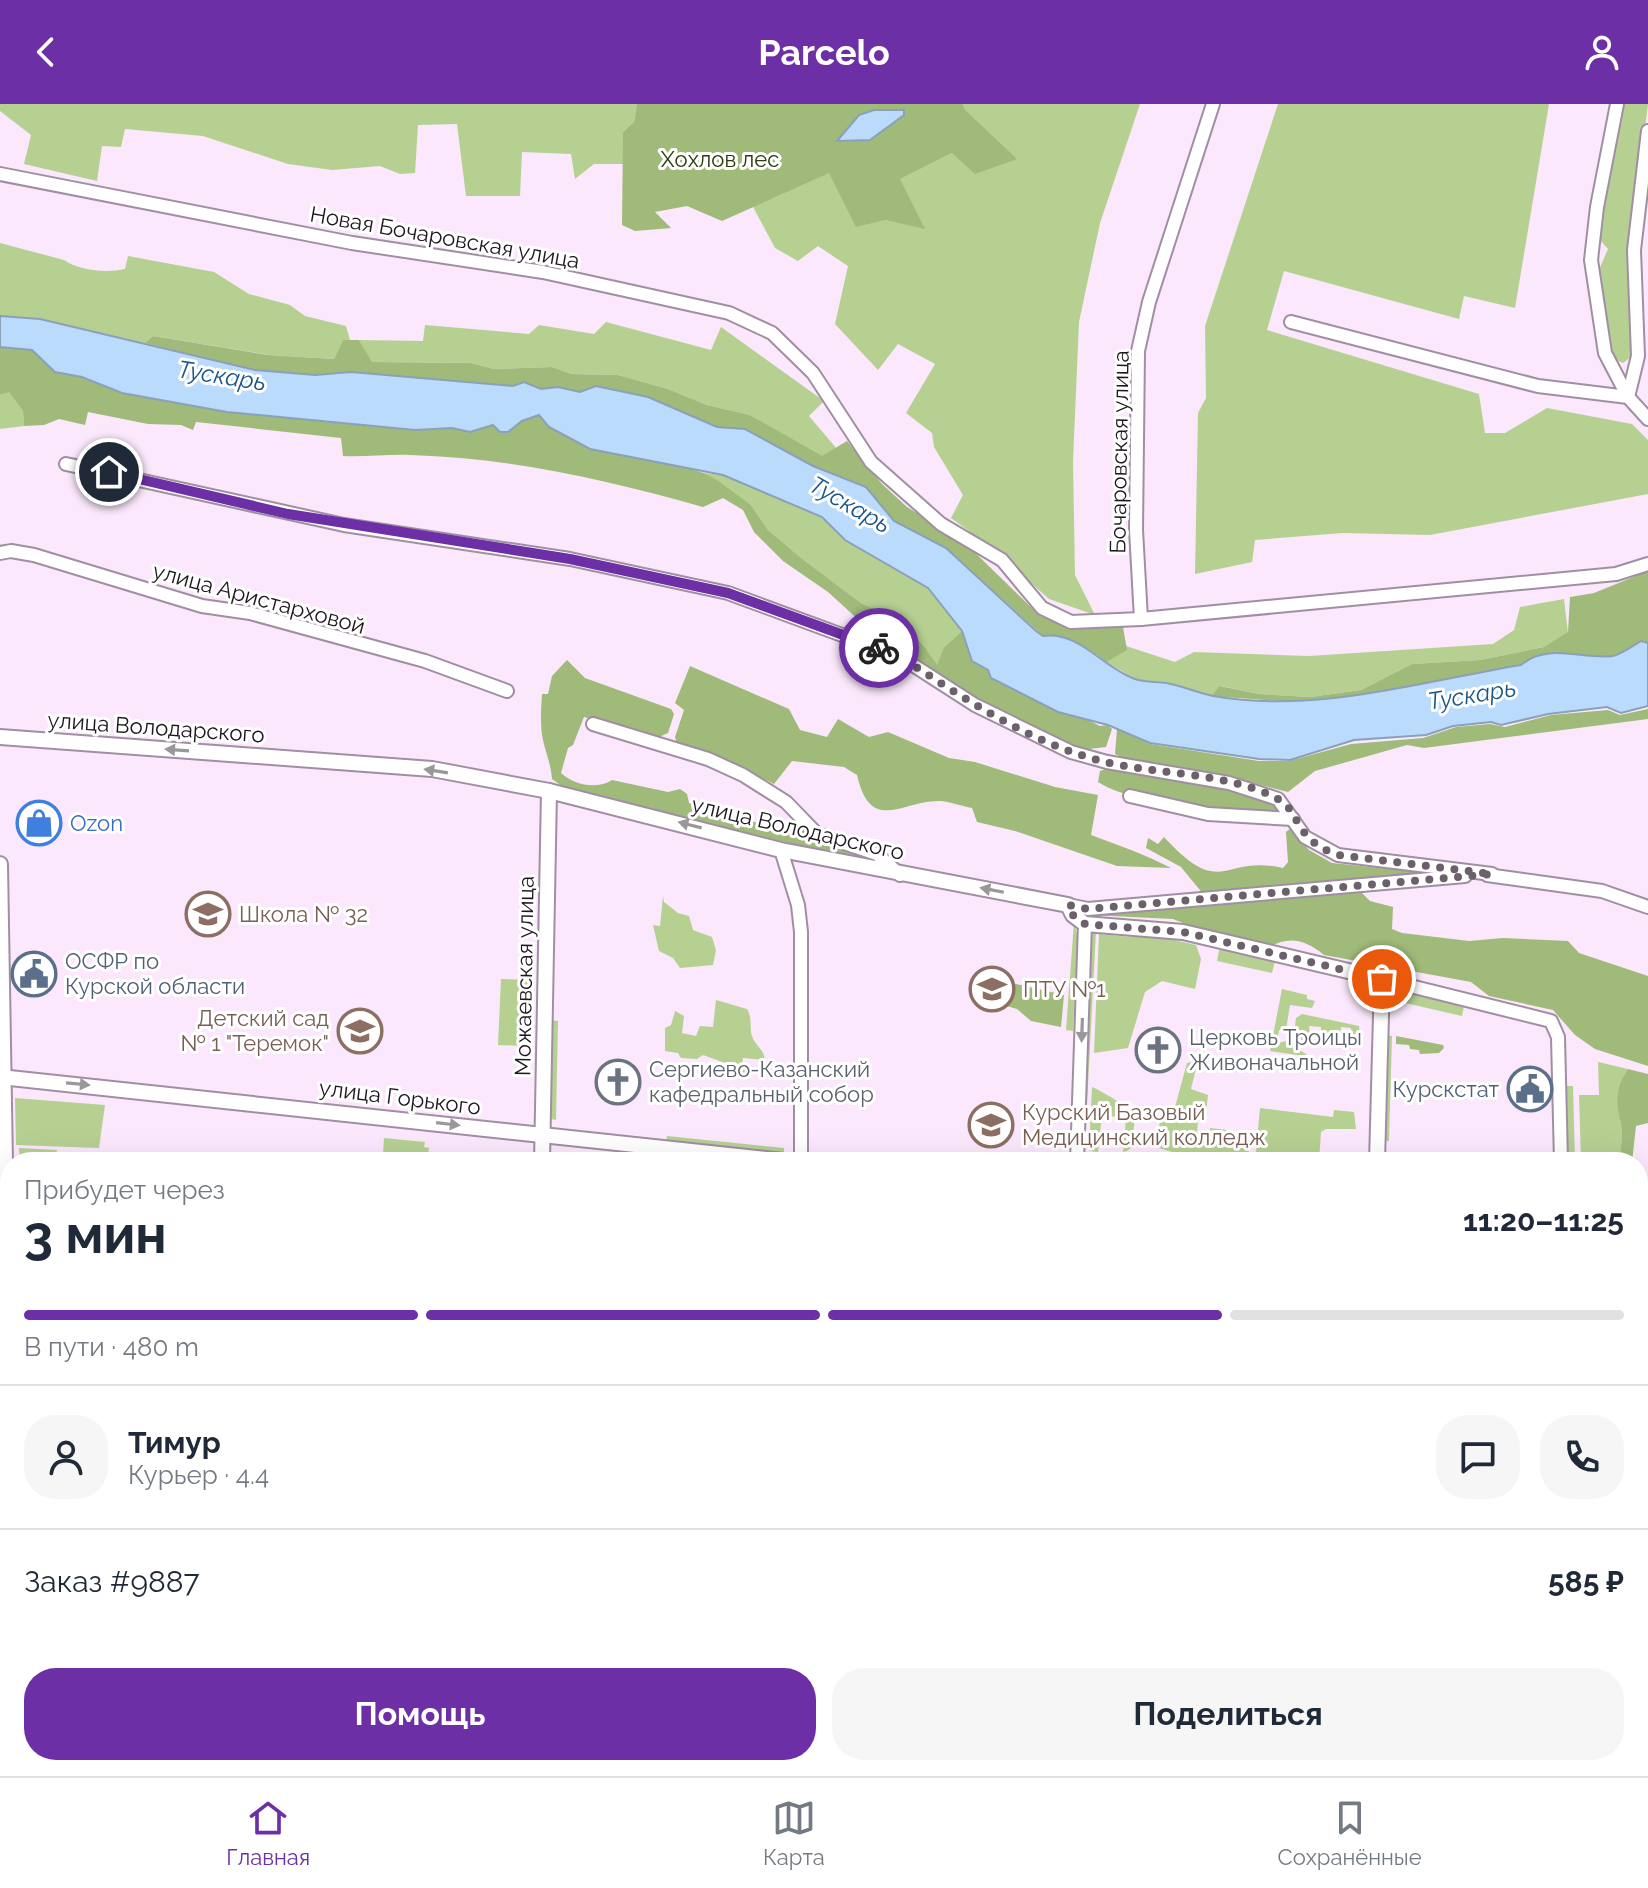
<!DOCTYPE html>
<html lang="ru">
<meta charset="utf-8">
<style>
:root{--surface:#fff;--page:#f6f6f7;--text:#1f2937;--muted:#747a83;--line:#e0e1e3;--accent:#6d2fa5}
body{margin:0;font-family:Raleway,sans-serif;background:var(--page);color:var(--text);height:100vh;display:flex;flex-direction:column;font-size:30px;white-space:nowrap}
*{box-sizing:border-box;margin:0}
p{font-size:26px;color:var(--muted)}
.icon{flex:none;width:44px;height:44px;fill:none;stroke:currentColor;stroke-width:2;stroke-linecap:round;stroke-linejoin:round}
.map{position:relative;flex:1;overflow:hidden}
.drawer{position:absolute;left:0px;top:1048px;width:1648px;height:624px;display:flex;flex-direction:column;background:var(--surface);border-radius:32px 32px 0 0;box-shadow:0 8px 32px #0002}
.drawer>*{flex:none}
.pin{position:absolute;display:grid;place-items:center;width:68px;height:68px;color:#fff;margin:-34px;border:4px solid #fff;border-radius:50%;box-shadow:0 2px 8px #0007}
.courier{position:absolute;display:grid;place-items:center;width:80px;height:80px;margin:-40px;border:6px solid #6d2fa5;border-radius:50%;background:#fff;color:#222;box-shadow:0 2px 10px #0007}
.summary em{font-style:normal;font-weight:700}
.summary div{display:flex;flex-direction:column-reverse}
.summary{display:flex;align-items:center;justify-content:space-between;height:136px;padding:0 24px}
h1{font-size:52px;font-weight:700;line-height:60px}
.bar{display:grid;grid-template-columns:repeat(4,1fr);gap:12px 8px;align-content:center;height:96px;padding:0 24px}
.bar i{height:10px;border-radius:6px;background:var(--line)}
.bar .current{background:var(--accent)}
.bar p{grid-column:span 4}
.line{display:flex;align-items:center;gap:20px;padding:0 24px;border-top:2px solid var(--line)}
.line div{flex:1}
.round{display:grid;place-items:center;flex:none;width:84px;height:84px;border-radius:32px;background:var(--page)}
.button{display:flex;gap:16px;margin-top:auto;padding:16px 24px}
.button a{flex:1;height:92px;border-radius:32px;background:var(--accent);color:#fff;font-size:32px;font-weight:700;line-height:92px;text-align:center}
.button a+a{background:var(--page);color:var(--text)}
header{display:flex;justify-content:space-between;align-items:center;height:104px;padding:0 24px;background:var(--accent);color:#fff;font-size:36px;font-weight:700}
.menu{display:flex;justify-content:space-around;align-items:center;height:112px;border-top:2px solid var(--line);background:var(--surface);font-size:22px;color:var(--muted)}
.menu a{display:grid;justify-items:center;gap:4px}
.menu .current{color:var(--accent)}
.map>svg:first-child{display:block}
.green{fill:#b6d092}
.forest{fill:#9fba79}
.water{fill:#badbfb;stroke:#8ba0b9;stroke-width:2}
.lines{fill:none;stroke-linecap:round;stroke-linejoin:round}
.minor-casing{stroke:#a08fa2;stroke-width:16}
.tertiary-casing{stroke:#a08fa2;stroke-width:18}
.secondary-casing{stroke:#a08fa2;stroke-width:20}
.primary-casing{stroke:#fff;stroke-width:22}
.minor{stroke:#fff;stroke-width:12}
.tertiary{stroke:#fff;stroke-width:14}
.secondary{stroke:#fff;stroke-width:16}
.primary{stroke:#fde0af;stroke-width:18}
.oneway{fill:#9a979a}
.done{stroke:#6b606c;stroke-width:8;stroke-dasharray:0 14.4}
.route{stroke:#6d2fa5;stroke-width:10}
.labels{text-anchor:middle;stroke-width:6;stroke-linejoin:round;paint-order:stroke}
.park-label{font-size:22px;fill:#2a3b0a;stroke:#fff}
.street-label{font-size:22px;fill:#1e171f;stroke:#fff}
.shop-label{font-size:22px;fill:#366cbe;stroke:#fff;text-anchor:start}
.education-label{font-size:22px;fill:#785e54;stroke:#fff;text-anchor:start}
.service-label{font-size:22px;fill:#4e5e75;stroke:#fff;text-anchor:start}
.worship-label{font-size:22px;fill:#5b616d;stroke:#fff;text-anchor:start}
.water-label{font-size:24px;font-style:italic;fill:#1a5585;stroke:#fff}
</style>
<header><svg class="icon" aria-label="back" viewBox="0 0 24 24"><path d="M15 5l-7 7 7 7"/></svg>Parcelo<svg class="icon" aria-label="person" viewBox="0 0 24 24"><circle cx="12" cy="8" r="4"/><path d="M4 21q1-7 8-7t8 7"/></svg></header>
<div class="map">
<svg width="1648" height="1672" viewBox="0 0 1648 1672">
<rect width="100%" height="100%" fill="#fbe8fc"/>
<!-- green -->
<g class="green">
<polygon points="0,0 637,0 634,18 623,28 623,60 594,60 575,75 571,50 522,48 520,92 466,92 457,20 418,21 415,69 400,70 380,62 332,66 288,60 203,32 125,25 121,43 102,42 97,77 24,60 31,31 0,7"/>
<polygon points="963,0 1140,0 1100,119 1079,218 1073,357 1075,471 1095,511 1049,495 987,440 951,414 963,391 934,343 932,329 906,309 935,260 898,240 878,266 835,220 848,162 818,142 798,157 775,144 752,101 829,68 885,116 924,124 899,75 952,49 965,6"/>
<polygon points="1278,0 1549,0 1515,204 1464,192 1459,215 1284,167 1267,226 1479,290 1485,329 1505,329 1547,304 1632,320 1648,336 1648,390 1430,431 1342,429 1255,436 1252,458 1195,470 1198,309 1206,294 1205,222"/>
<polygon points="1621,0 1648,0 1630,147 1631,253 1623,259 1612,254 1598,168 1608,145 1599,135"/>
<path d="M0,139L64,156C80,167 107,169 125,165L128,152L214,168L249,190L290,201L305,212L346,222L350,236H343L334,255L269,251L153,232L145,239L40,215L0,212Z"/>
<polygon points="606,218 711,246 721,223 824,297 809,312 837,345 822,353 750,311 707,301 668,285 618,271 572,270 552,263 494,265 471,259 371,258 359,236 423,237 425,221 529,230 539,221 594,230"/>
<polygon points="9,287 23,307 24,322 0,325 0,291"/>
<polygon points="704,369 723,371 822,413 845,436 927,484 962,527 944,543 937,562 924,542 896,517 861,499 800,453 768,426 751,401"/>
<polygon points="1564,495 1568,529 1544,543 1480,556 1412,560 1361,586 1310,593 1259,590 1221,582 1211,592 1171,580 1135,575 1107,558 1126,546 1126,542 1175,558 1194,548 1309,552 1493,540 1514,526 1520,503"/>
<polygon points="663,792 664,798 678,809 689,812 693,826 712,833 716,846 713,861 680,864 673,854 659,847 653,821 660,822"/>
<polygon points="1074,818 1078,834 1073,927 1066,926"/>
<polygon points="1090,827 1096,827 1084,1058 1081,1058"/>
<polygon points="1140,828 1196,841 1201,855 1195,885 1162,877 1145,888 1128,944 1094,949 1099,830 1131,833"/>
<polygon points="1220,842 1275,857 1272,869 1217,857"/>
<polygon points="501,875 528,876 526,942 498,941"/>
<polygon points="1404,882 1460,896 1464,902 1462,912 1401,898"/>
<polygon points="1282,885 1307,891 1307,895 1315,897 1312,904 1290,901 1286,926 1279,926 1277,939 1287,937 1310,953 1270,947"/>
<path d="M716,896L747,905C753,915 749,923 752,932C756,943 764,945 765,956L743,954L742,963L750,964L749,971L731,969L728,960L703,951L697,955L681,954L678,949L665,947V924L671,921L675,907L684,912L682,929L696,932L700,922L713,923Z"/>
<polygon points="1302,910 1359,922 1360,933 1351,932 1351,924 1341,923 1340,931 1321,928 1321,923 1309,922 1311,943 1294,930 1296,914"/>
<polygon points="552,916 558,917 556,1016 551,1015"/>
<polygon points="1386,931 1392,932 1389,1037 1384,1037"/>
<polygon points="1193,958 1197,960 1191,985 1208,991 1205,1018 1198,1017 1197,1029 1209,1030 1210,1024 1227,1026 1225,1040 1250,1042 1246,1058 1205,1058 1159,1044 1156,1037 1161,1012 1172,1014 1187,959"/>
<path d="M1598,958L1628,965C1617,982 1617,1001 1622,1020C1624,1030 1620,1047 1619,1058H1581L1579,991H1599Z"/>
<polygon points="1564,982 1573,982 1575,1058 1567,1058"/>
<path d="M1092,983C1098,985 1121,999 1126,1003L1125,1009L1135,1011L1132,1043L1127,1047L1123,1048L1126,1014L1102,1011L1098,1048L1089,1047Z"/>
<polygon points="15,994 105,1001 99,1044 16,1041"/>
<polygon points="1260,1004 1333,1013 1334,1006 1354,1008 1356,1025 1326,1025 1321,1028 1319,1058 1264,1055 1255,1058"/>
<polygon points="667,1032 784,1044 784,1051 666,1039"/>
<polygon points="384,1034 425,1038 424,1043 429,1044 428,1051 432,1052 383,1050"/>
<polygon points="19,1044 57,1046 56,1055 20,1058"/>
</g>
<!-- forest -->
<g class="forest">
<polygon points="637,0 963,0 965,6 1017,55 975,70 952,49 900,75 925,125 885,116 856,123 829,69 722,117 687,102 655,108 671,124 635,127 622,121 623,28 634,18"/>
<path d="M153,232L268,251L334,255L343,236H359L372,258L471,259L494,265L552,263L572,270L618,271L668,285L707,301L750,311L822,352L847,337L882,380L907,403L964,438L1036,508L1069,524L1123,523L1127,546L1107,558C1091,545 1064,529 1043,532L946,444L894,417L866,383L813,362L745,325L717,323L648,293L596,282L580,288L558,283L540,285L524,278L513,282L351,268L315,271L255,266L145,239Z"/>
<path d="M0,243L32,246L55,268L82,273L122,289L227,308L415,326L452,324L470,328L494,321L500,328H508L522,317L539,311L549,323L590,345L655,355L704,369L717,376L751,401L768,426L800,453L861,499L896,516L924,542L937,561L944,543L962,527L972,557L1100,622L1108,621L1112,625L1106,643L1081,646L982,601L910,552L885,540L828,488L783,457L754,428L743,406L723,394L703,403C607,376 511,354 411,351C388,350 366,353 343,352L341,334L196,318L193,326L181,321L148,320L88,308L85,321L59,315L44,321L24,322L23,307L9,288L0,291Z"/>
<path d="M1648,467V539C1634,536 1627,549 1613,552C1583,557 1549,538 1521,561L1363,592L1306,599L1211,592L1220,582L1259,590L1310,593L1361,586L1412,560L1480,556L1544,543L1568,528L1570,493L1594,489Z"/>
<path d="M567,556L585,574L671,605L674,610L668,629L659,633L584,613L573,641L568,644L561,669C574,681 597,686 612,676L668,688L680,685L687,690L689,699L789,728L809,726L885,761L570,688L552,675C551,660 546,650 543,636C540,623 541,604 542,590H548L552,572Z"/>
<path d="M690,562L789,605L800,626L827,633L838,615L869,633L888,628L949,654L975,658L1055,683L1098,691L1091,731C1118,741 1144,750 1171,764L1117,762L1015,727L977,718L972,704C962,702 951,698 941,697C903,695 871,732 857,671L844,663L792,657L774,680L719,652L677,640L675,633L684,606L675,599Z"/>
<polygon points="1648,605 1648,615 1424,644 1407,641 1315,667 1288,688 1209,668 1135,659 1115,650 1117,625 1150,640 1259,657 1289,657 1351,640 1423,634 1456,623 1490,620 1505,623 1551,611 1608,606 1620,611"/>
<path d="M1108,664L1228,683L1279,701L1282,711C1236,709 1135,702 1098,678L1100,667Z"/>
<path d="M1291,724L1309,746L1332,759L1439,770L1204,791L1181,763L1146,744L1148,734L1158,740L1164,733C1223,797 1221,750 1283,764L1288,758L1286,728Z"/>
<path d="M1361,788L1370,797L1393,803L1392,825L1402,829L1469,837L1503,834L1568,837L1579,849L1648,872V962L1595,945L1575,931L1553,906L1489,892L1471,878L1324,851C1307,837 1290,831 1270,843L1203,827L1173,815L1091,811Z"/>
<polygon points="1003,877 1064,891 1061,923 1031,917 1017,905 1003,901 1000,895"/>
<polygon points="1396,932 1443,941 1444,944 1439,949 1420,950 1419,946 1410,945 1409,941 1396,940"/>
<path d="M1628,965L1648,970V1019L1636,1022L1632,1058H1619C1620,1047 1624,1030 1621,1019C1616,998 1615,985 1628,965Z"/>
<polygon points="1638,1151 1648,1153 1648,1200 1638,1195"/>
<polygon points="1638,1200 1648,1205 1648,1306 1638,1311"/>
</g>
<!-- water -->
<g class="water">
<polygon points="874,6 904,6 904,11 870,36 837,37 859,11"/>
<path d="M0,212L40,215L255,266L315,271L351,268L513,282L524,278L541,285L558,283L580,288L596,282L648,293L717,323L745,325L813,362L866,383L894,417L946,444L1036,527L1043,532C1080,527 1103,564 1135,575C1146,579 1160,577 1171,580C1185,583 1199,589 1213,592C1318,610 1418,578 1521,561C1548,538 1582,556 1613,552C1622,550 1633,542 1641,537L1648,539V602L1621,609L1607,603L1548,610L1501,621L1491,618L1453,622L1426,631L1354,636L1290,656L1259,655L1150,639L1108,621L1058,608L991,574L988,566L972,557L962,527L928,484L845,436L822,413L723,371L590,345L549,323L539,311L522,317L508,328H500L493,321L470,328L452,324L415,326L227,308L122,289L82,273L55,268L32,246L0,243Z"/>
</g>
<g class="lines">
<!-- minor casing -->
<g class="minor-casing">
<g id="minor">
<polyline points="1213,0 1149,198 1138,247 1136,426 1141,515 1616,470 1648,460"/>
<polyline points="1617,0 1597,103 1591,156 1605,249 1628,293"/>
<polyline points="0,70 352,139 543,168 729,209 772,229 813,269 871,358 941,420 1002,456 1042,504 1071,518 1141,515"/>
<polyline points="1291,218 1538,282 1628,293 1648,315"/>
<polyline points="1628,293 1638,252 1634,146 1648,27"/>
<polyline points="66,360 344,421 570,455 728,489 899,552 975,601 1071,648 1107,658 1229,679 1278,695 1305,733 1338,751 1492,770"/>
<polyline points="0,449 11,447 34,451 202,502 250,509 425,557 507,587"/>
<polyline points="593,620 708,655 743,671 786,698 817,730 877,750 900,771"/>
<polyline points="1130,692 1208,710 1293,715"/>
<polyline points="781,746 798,801 801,828 801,1058"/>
<polyline points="1487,771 1602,787 1648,803"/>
<polyline points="1068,801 1088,805 1465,772"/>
<polyline points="1382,875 1551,917 1558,933 1561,1058"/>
<polyline points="1077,1058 1085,820"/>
<polyline points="1638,1145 1648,1146"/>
<polyline points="1588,1662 1588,1672"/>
<polyline points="80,1672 80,1662"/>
<polyline points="794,1672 794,1662"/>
<polyline points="1068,1672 1068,1662"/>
</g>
</g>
<!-- tertiary casing -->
<g class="tertiary-casing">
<g id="tertiary">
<polyline points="0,633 432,665 549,687 781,746 1068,801 1073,811 1085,820 1183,828 1382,875 1377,1058"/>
<polyline points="0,760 10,1360"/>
<polyline points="0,973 794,1058"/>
<polyline points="542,1058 549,687"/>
<polyline points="532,1672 532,1662"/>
</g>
</g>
<!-- secondary casing -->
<g class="secondary-casing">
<g id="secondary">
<polyline points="1638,1377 1648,1377"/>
<polyline points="1375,1672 1375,1662"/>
</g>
</g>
<!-- primary casing -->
<g class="primary-casing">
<g id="primary">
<polyline points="1638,1353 1648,1354"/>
<polyline points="0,1360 10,1360"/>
<polyline points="1638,1619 1648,1615"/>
<polyline points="1140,1672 1259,1662"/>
</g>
</g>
<!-- minor -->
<use href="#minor" class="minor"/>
<!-- tertiary -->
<use href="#tertiary" class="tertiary"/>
<!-- secondary -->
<use href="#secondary" class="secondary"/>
<!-- primary -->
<use href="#primary" class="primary"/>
</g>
<!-- one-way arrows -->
<defs><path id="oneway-solid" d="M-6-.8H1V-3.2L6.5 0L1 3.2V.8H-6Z" transform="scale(2)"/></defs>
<g class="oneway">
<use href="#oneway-solid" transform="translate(177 646) rotate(-176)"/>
<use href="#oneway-solid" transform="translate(436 667) rotate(-171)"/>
<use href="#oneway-solid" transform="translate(690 721) rotate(-166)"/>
<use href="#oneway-solid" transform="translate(992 786) rotate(-169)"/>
<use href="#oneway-solid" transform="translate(1082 926) rotate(92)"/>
<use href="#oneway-solid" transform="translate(78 980) rotate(5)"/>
<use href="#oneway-solid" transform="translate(448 1020) rotate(7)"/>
</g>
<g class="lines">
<!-- done -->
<path class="done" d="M879,544L899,552C964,594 1029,639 1105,658C1156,670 1231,669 1278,695C1301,707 1293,736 1338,751L1492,770L1088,805L1068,801L1073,811L1085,820L1183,828L1382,875"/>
<!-- route -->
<polyline class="route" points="109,368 288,410 570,455 728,489 879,544"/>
</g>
<!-- icons -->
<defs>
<g id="shop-ring" transform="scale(2.3)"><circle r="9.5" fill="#fff" stroke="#3f7fe0" stroke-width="1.5"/><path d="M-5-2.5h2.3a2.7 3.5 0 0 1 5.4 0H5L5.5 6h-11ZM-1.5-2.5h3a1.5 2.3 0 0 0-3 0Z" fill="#3f7fe0"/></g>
<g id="school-ring" transform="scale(2.3)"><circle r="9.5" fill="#fff" stroke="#8d6e63" stroke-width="1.5"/><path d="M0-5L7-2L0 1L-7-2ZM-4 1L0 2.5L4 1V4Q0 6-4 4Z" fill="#8d6e63"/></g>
<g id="civic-ring" transform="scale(2.3)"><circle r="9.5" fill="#fff" stroke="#5c6f8a" stroke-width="1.5"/><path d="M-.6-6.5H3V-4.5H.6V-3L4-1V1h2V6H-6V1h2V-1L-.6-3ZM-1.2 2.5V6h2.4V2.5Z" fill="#5c6f8a"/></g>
<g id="university-ring" transform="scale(2.3)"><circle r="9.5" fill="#fff" stroke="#8d6e63" stroke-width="1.5"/><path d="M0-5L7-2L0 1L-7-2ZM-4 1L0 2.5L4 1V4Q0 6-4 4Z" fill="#8d6e63"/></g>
<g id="church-ring" transform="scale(2.3)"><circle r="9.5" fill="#fff" stroke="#6b7280" stroke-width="1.5"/><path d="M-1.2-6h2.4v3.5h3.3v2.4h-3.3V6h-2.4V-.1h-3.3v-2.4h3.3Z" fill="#6b7280"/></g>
</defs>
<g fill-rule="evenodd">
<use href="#shop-ring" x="39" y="719"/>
<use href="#school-ring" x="208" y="810"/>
<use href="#civic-ring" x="34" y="870"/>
<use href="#university-ring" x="992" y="885"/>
<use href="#school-ring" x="360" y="927"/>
<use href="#church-ring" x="1158" y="946"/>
<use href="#church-ring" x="618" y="978"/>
<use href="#civic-ring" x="1530" y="985"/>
<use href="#university-ring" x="991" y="1021"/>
</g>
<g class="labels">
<!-- park labels -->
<g class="park-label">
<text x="720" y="63">Хохлов лес</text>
</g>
<!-- street labels -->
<g class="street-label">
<text transform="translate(445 133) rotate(10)" y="8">Новая Бочаровская улица</text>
<text transform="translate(1119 348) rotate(-89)" y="8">Бочаровская улица</text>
<text transform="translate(259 494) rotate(15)" y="8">улица Аристарховой</text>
<text transform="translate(156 623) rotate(4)" y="8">улица Володарского</text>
<text transform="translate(798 724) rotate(13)" y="8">улица Володарского</text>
<text transform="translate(524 872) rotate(-89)" y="8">Можаевская улица</text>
<text transform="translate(400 993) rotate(7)" y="8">улица Горького</text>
</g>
<!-- shop labels -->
<g class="shop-label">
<text x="70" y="727">Ozon</text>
</g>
<!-- education labels -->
<g class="education-label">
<text x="239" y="818">Школа № 32</text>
<text x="1023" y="893">ПТУ №1</text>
<text x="329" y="922" text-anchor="end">Детский сад<tspan x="329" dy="25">№ 1 "Теремок"</tspan></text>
<text x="1022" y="1016">Курский Базовый<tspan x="1022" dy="25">Медицинский колледж</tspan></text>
</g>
<!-- service labels -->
<g class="service-label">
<text x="65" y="865">ОСФР по<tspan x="65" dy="25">Курской области</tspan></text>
<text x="1499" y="993" text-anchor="end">Курскстат</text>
</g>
<!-- worship labels -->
<g class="worship-label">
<text x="1189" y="941">Церковь Троицы<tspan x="1189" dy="25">Живоначальной</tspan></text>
<text x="649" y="973">Сергиево-Казанский<tspan x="649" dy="25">кафедральный собор</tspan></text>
</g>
<!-- water labels -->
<g class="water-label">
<text transform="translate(222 272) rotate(9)" y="8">Тускарь</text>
<text transform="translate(850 401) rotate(30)" y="8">Тускарь</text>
<text transform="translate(1472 591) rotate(-9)" y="8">Тускарь</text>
</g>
</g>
</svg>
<div class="pin" style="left:1382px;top:875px;background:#ea580c"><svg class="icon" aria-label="bag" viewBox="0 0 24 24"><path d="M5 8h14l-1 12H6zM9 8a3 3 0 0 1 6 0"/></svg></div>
<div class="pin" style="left:109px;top:368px;background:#1f2937"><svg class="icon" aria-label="home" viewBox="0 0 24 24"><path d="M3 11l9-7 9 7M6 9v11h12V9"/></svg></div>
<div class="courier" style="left:879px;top:544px"><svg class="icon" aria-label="bike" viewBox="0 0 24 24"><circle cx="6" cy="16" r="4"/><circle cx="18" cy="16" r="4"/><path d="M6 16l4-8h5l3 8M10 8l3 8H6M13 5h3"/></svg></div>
<section class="drawer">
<div class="summary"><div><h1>3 мин</h1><p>Прибудет через</p></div><em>11:20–11:25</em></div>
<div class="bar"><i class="current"></i><i class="current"></i><i class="current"></i><i></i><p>В пути · 480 m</p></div>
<div class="line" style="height:144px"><a class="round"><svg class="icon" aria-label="person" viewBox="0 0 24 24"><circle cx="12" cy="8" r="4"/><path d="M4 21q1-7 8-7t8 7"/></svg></a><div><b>Тимур</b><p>Курьер · 4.4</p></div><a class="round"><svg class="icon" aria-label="chat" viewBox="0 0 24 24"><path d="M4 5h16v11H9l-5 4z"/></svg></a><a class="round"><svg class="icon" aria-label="phone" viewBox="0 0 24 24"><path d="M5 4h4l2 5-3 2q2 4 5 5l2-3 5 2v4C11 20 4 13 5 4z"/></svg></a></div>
<div class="line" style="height:104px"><div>Заказ #9887</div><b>585 ₽</b></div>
<div class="button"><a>Помощь</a><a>Поделиться</a></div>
</section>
</div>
<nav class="menu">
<a class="current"><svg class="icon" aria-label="home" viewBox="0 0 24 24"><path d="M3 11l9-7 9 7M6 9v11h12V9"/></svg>Главная</a>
<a><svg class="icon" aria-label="map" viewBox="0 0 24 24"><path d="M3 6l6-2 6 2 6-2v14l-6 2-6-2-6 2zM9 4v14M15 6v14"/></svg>Карта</a>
<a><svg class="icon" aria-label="saved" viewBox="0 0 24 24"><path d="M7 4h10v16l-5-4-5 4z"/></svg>Сохранённые</a>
</nav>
